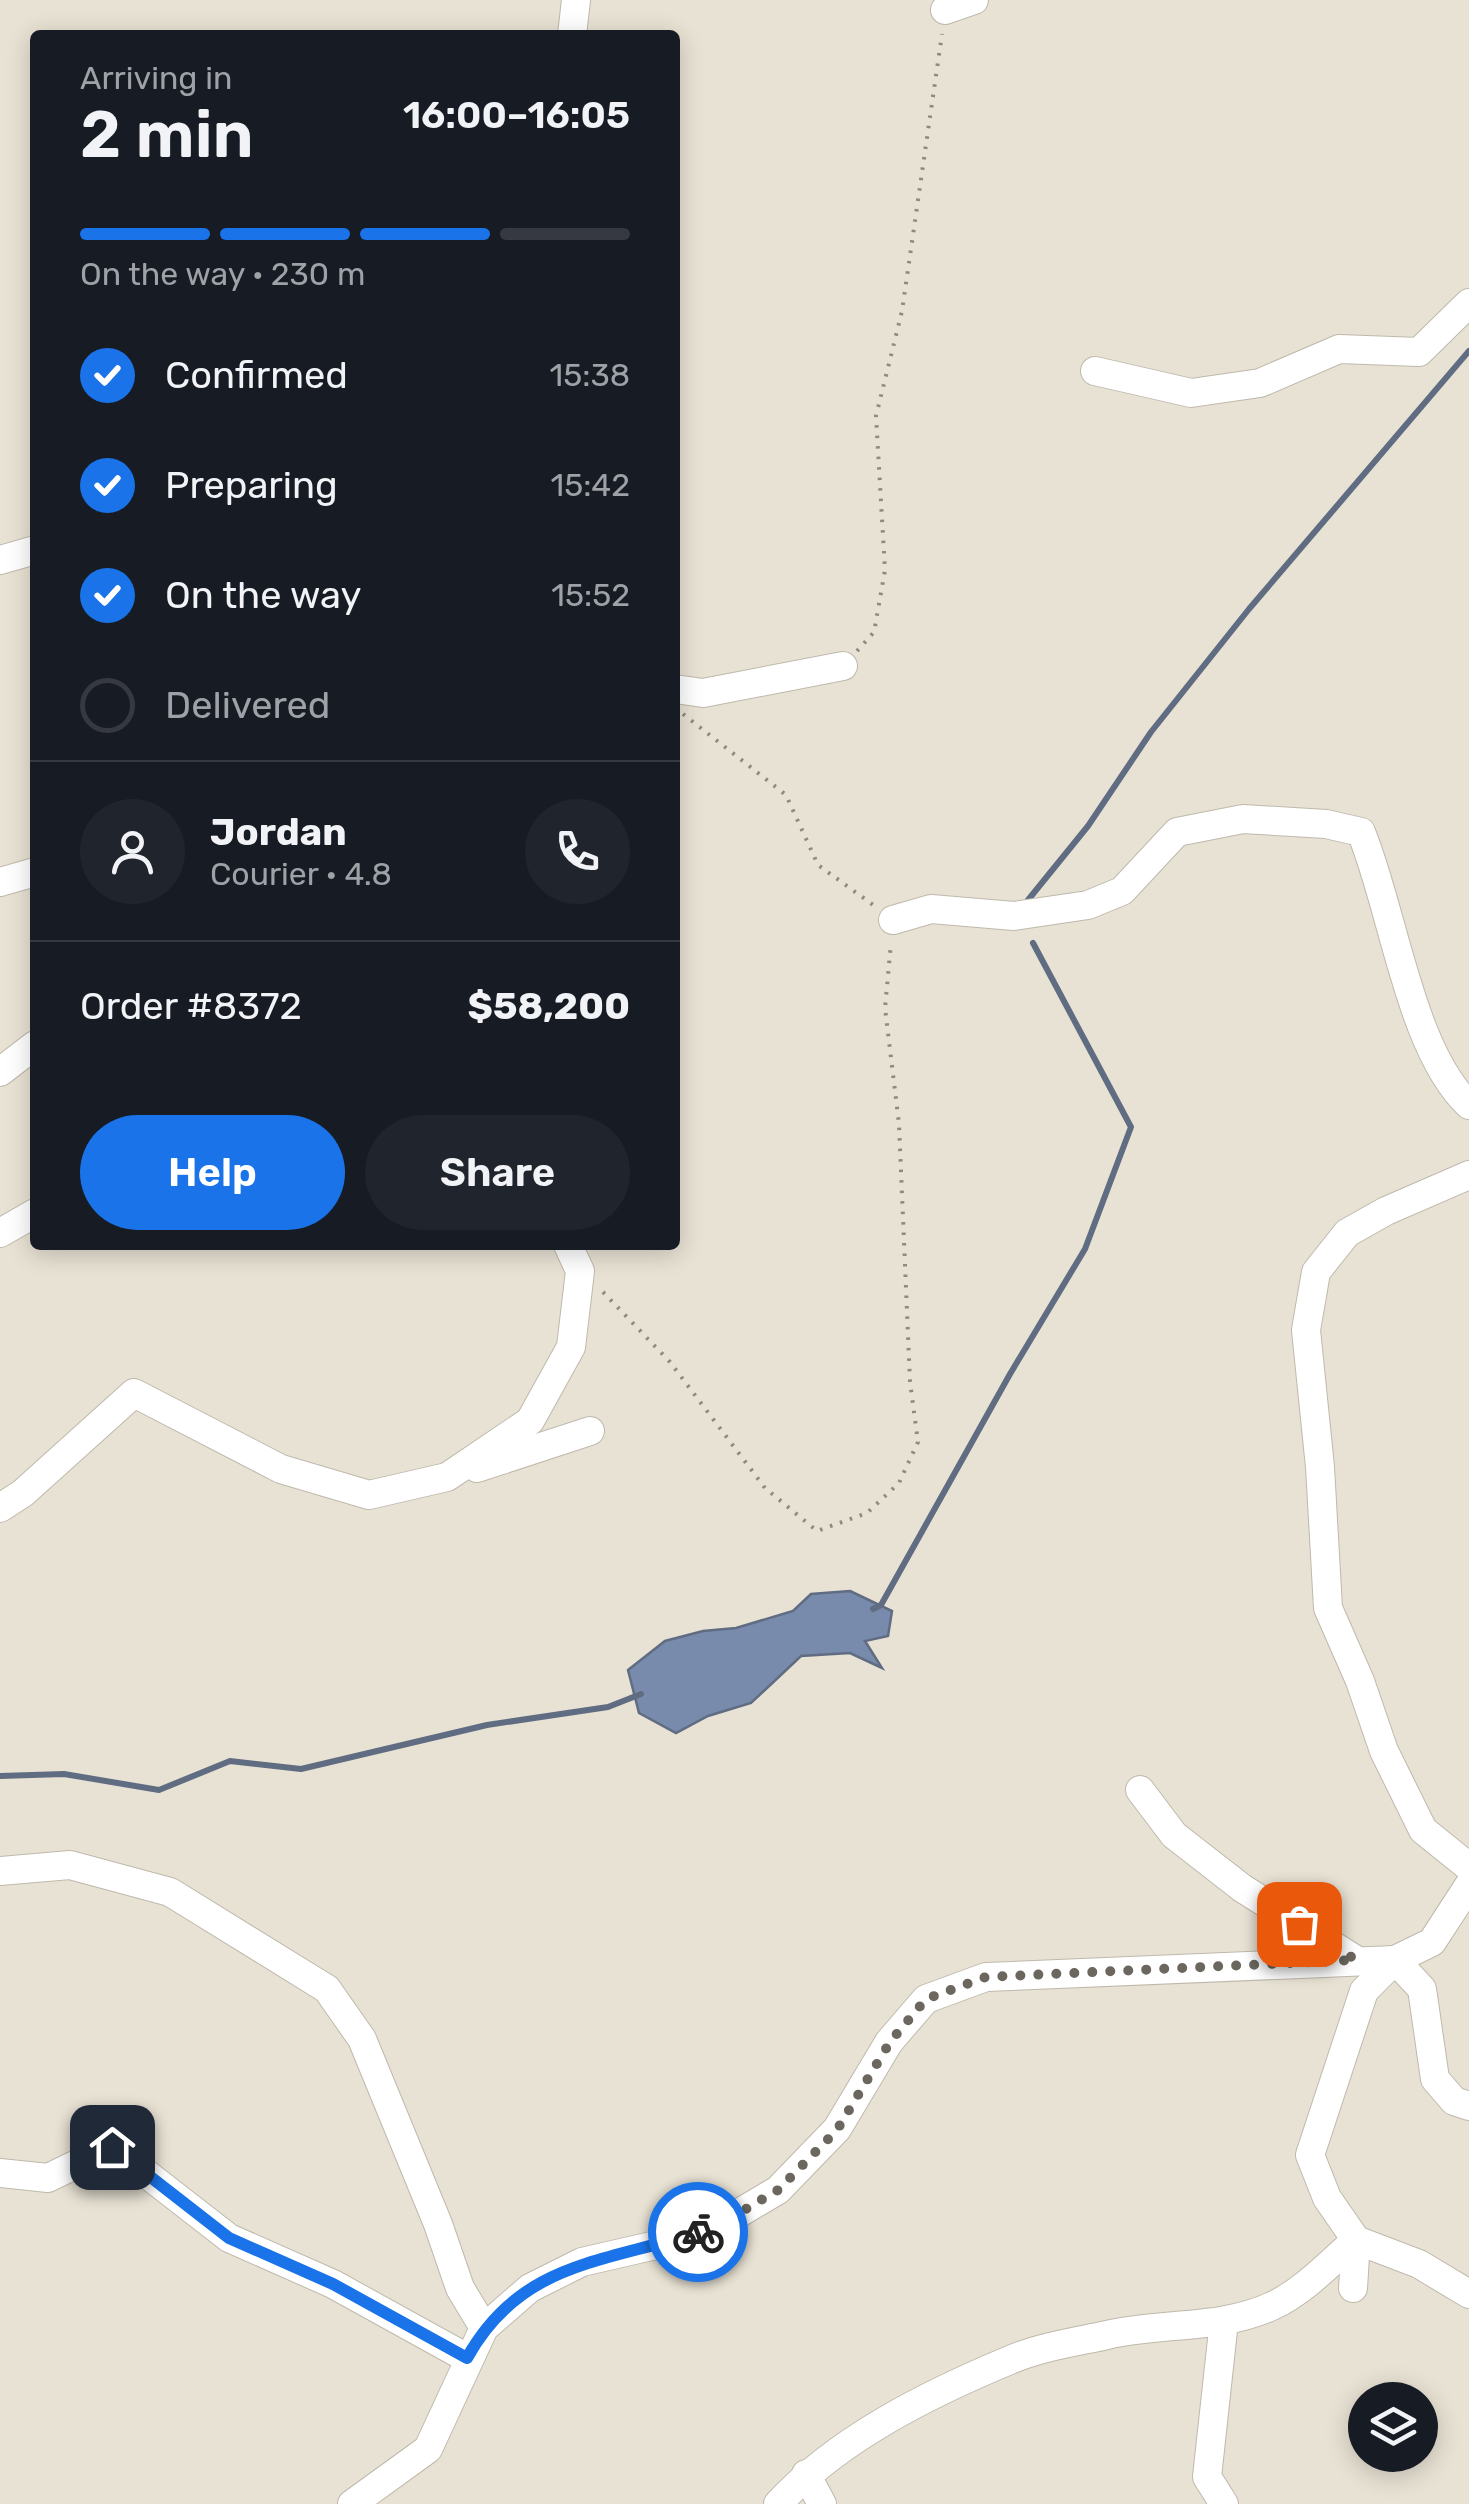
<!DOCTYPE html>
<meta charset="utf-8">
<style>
:root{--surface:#171b24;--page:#20242c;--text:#f1f3f6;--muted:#9ea1a6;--line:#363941;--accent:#1a73e8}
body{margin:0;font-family:Rubik,sans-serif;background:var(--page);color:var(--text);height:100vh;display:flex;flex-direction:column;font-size:38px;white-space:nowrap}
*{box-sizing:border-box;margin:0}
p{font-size:32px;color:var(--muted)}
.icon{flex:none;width:55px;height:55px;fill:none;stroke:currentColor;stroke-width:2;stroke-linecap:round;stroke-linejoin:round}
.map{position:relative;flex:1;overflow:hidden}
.sheet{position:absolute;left:30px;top:30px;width:650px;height:1220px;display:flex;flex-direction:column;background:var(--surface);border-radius:10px;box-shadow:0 5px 25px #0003}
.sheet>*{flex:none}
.fabs{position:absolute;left:1348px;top:2382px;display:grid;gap:20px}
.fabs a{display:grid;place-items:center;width:90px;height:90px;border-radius:50%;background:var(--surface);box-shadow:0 5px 25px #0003;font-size:50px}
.pin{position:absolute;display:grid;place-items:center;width:85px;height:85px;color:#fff;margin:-42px;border-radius:20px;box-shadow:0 5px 15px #0006}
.courier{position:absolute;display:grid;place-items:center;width:100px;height:100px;margin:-50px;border:8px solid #1a73e8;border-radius:50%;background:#fff;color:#222;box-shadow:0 2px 12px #0007}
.head em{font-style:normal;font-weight:600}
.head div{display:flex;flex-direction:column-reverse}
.head{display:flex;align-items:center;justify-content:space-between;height:170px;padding:0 50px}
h1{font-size:65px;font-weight:600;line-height:75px}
.bar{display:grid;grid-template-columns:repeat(4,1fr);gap:15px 10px;align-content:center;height:120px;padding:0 50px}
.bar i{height:12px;border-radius:8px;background:var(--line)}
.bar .on{background:var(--accent)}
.bar p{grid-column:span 4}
.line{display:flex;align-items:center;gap:25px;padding:0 50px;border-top:2px solid var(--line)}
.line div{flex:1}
.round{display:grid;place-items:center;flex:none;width:105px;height:105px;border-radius:52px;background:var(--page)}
ol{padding:0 50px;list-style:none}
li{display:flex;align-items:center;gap:30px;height:110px}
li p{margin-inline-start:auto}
li .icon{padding:10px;border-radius:50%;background:var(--accent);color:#fff;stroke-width:4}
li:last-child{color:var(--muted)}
li i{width:55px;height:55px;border:5px solid var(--line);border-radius:50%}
.button{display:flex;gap:20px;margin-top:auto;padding:20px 50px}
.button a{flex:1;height:115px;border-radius:60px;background:var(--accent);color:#fff;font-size:40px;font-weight:600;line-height:115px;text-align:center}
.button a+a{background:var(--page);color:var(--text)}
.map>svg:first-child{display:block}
.water{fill:#788bac;stroke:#606c82;stroke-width:2.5}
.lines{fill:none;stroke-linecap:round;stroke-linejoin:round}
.stream{stroke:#606c82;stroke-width:6}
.minor-casing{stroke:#bfb9ac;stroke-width:30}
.path{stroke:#8e8a80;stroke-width:4;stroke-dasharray:2.5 8;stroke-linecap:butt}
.minor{stroke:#fff;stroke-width:28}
.done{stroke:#6b675f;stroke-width:10;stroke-dasharray:0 18}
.route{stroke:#1a73e8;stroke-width:12}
</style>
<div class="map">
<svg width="1469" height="2504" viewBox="0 0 1469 2504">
<rect width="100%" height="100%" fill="#e8e2d4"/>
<!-- water -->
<polygon class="water" points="850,1591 892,1611 888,1636 865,1641 882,1668 850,1653 801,1656 751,1703 708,1716 676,1733 639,1713 628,1670 665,1641 703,1631 736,1628 793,1611 811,1594"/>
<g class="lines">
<!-- stream -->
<g class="stream">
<polyline points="1028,900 1088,826 1151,732 1249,609 1469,351"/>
<polyline points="873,1609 881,1605 1010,1374 1085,1249 1131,1127 1033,943"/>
<polyline points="0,1776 64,1774 159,1790 230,1761 301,1769 487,1725 608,1707 641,1694"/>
</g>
<!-- minor casing -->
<g class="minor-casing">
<g id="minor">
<polyline points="945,10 974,0"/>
<polyline points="572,35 576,0"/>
<polyline points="1095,371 1191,393 1260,383 1339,349 1419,352 1469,303"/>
<polyline points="0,560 35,550"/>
<polyline points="675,689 703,693 843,666"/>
<polyline points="0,882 35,872"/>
<path d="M893,920L931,909L1014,916L1088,905L1122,891L1177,832L1243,819L1326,824L1361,832C1393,909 1410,1050 1469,1105"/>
<polyline points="0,1072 35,1045"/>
<polyline points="1469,1175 1386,1211 1347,1233 1316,1272 1306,1330 1320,1467 1328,1608 1360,1681 1384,1751 1423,1830 1469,1867"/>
<polyline points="0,1233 35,1213"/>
<polyline points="477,1468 590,1431"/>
<polyline points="0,1508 23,1493 134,1393 281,1469 369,1495 447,1477 530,1421 571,1347 580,1271 568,1245"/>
<polyline points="1140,1790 1174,1835 1242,1888 1356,1960"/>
<polyline points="0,1871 70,1865 170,1892 327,1989 362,2039 438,2224 460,2288 484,2328"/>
<polyline points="0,2173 48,2178 112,2147 229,2238 333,2284 467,2358"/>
<polyline points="1353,2288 1356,2240 1327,2198 1310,2155 1364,1991 1395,1960 1432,1942 1469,1885"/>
<polyline points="806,2474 822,2504"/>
<polyline points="352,2504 428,2449 484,2328 530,2288 582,2262 669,2242 719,2225 778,2190 837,2129 889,2042 926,1999 986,1977 1395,1960 1422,1989 1435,2079 1454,2101 1469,2106"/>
<path d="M778,2504C838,2439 928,2394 1010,2360C1040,2347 1075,2342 1107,2335C1161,2322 1220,2330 1272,2306C1303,2292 1330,2263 1356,2240L1419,2264L1469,2294"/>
<polyline points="1224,2504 1207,2477 1224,2321"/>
</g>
</g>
<!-- path -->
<g class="path">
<polyline points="857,651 874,632 885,570 876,416 902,311 942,34"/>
<polyline points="683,714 786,795 818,865 876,907"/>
<polyline points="603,1292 670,1362 765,1488 817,1531 867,1513 899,1483 918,1442 910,1382 899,1124 885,1008 891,943"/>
</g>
<!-- minor -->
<use href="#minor" class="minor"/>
</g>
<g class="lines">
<!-- done -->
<polyline class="done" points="698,2232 719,2225 778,2190 837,2130 890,2042 926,1999 986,1977 1356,1960 1299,1924"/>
<!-- route -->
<path class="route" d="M112,2147L229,2238L333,2284L467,2358C521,2261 605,2263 698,2232"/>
</g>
</svg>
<div class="fabs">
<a><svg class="icon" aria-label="layers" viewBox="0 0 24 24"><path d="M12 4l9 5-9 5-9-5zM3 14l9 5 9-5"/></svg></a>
</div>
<div class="pin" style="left:1299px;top:1924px;background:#ea580c"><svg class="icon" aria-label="bag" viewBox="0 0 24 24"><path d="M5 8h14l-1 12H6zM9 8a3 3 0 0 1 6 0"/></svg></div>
<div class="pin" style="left:112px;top:2147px;background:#1f2937"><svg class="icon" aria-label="home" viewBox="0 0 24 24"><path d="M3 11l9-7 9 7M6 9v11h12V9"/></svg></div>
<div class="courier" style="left:698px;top:2232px"><svg class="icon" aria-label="bike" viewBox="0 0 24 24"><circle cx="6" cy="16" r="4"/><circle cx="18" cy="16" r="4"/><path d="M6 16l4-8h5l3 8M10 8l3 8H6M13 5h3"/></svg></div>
<section class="sheet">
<div class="head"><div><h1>2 min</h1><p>Arriving in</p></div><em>16:00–16:05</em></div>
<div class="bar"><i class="on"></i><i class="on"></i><i class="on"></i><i></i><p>On the way · 230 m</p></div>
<ol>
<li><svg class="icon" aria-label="check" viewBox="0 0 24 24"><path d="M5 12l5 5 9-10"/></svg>Confirmed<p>15:38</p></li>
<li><svg class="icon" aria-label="check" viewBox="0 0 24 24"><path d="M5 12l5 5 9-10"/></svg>Preparing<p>15:42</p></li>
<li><svg class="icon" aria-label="check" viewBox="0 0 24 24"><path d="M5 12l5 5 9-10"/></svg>On the way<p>15:52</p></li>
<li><i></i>Delivered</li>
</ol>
<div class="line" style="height:180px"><a class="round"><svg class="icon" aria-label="person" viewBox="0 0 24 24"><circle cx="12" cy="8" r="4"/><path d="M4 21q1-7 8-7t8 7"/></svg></a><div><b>Jordan</b><p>Courier · 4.8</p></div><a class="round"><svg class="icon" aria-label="phone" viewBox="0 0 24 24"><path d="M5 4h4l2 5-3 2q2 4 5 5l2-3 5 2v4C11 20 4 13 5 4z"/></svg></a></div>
<div class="line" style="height:130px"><div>Order #8372</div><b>$58,200</b></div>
<div class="button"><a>Help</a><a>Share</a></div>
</section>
</div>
